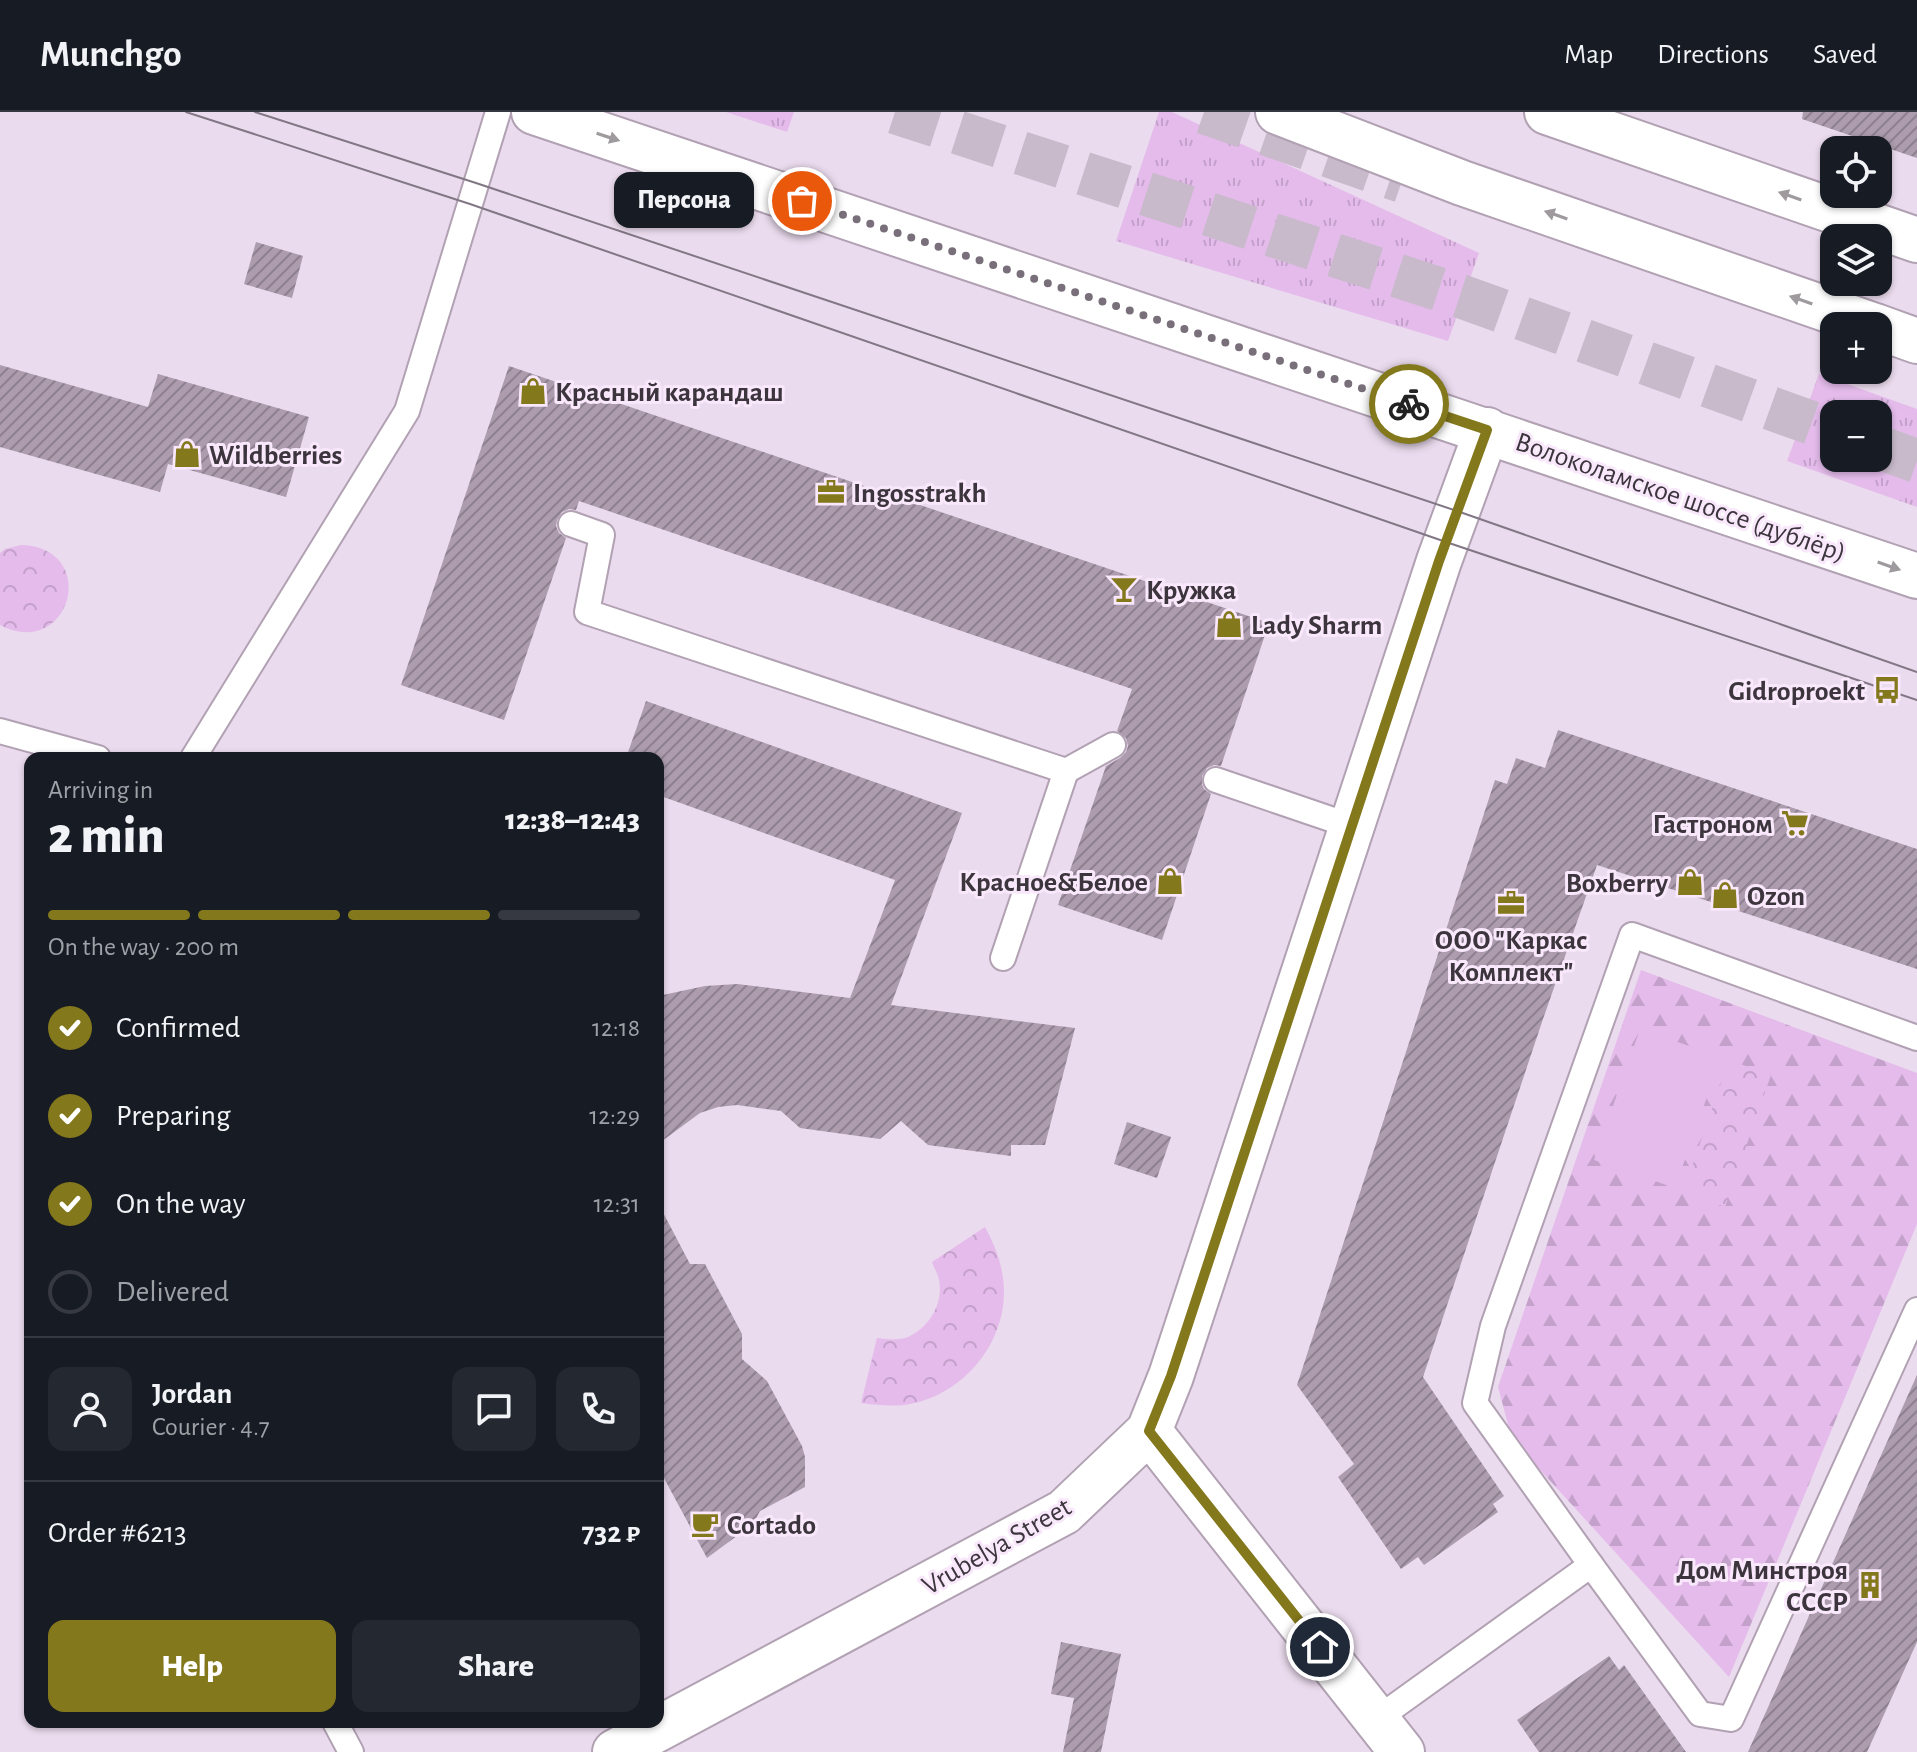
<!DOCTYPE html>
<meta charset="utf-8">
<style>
:root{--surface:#171b24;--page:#242831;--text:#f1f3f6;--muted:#9ea1a6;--line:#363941;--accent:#84781c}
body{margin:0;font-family:"Alegreya Sans",sans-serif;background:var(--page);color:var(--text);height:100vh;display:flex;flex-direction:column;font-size:30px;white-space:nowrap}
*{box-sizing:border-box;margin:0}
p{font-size:26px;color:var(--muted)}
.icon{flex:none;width:44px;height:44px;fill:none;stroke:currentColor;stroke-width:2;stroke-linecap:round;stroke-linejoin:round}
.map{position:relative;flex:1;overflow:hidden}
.panel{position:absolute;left:24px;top:640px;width:640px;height:976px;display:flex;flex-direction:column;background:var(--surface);border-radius:16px;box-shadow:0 2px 6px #0004}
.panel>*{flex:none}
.tools{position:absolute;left:1820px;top:24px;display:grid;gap:16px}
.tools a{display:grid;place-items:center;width:72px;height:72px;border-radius:16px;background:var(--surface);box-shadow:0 2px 6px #0004;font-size:40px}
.pin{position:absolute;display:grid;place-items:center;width:68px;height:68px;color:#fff;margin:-34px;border:4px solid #fff;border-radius:50%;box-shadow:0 2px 8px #0007}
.courier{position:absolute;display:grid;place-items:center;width:80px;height:80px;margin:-40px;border:6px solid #84781c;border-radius:50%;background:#fff;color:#222;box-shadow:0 2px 10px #0007}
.bubble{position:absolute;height:56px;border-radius:16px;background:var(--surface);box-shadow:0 2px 6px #0004;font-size:26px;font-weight:800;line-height:56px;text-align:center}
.head em{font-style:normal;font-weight:800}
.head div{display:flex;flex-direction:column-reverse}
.head{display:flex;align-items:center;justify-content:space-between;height:136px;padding:0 24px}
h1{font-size:52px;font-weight:800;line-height:60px}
.bar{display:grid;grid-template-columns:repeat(4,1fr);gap:12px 8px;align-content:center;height:96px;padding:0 24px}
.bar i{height:10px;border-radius:6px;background:var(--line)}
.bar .active{background:var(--accent)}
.bar p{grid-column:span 4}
.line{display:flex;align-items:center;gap:20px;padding:0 24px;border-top:2px solid var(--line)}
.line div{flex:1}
.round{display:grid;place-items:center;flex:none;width:84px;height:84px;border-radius:16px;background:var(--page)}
ol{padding:0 24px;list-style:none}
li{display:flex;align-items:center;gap:24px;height:88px}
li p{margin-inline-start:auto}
li .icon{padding:8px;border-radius:50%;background:var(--accent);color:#fff;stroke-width:4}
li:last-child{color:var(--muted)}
li i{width:44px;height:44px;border:4px solid var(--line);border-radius:50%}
.button{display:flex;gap:16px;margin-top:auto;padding:16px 24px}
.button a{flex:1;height:92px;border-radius:16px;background:var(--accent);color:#fff;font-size:32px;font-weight:800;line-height:92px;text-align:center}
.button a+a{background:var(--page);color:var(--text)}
header{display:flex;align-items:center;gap:48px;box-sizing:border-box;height:112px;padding:0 40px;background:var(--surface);border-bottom:2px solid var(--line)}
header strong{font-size:38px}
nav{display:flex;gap:44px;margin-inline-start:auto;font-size:28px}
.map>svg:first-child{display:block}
.grass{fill:url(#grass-tufts);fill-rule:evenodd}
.forest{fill:url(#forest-firs)}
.park{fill:url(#park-crowns)}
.pitch{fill:#e4bbeb}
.building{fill:url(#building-hatch)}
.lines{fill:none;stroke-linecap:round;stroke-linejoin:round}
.primary-tunnel{stroke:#c8bacb;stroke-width:44;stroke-dasharray:44 22;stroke-linecap:butt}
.lane-casing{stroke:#b1a1b3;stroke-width:28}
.secondary-casing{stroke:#b1a1b3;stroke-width:48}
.lane{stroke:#fff;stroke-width:24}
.secondary{stroke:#fff;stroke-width:44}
.tram{stroke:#827784;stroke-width:2}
.oneway{fill:#9e9a9e}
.done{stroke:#796f7b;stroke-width:8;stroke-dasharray:0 14.4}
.route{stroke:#84781c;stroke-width:10}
.labels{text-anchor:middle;stroke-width:6;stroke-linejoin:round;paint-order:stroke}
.poi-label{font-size:28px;font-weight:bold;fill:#3c353d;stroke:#f9e8fb;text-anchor:start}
.street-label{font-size:28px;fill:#3c353d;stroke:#f9e8fb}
</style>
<header>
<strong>Munchgo</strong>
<nav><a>Map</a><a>Directions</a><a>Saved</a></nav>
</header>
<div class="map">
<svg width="1917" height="1640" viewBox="0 0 1917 1640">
<defs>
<pattern id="grass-tufts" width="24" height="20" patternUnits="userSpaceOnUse" patternTransform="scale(2)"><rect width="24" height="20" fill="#e4bbeb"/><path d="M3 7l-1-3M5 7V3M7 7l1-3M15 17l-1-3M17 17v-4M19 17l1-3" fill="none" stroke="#c4a1ca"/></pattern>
<pattern id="forest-firs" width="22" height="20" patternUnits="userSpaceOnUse" patternTransform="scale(2)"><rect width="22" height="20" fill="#e4bbeb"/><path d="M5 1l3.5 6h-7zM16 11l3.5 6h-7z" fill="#c4a1ca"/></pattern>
<pattern id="park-crowns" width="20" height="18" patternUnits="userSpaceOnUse" patternTransform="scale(2)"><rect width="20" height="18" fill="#e4bbeb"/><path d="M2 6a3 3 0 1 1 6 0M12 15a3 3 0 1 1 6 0" fill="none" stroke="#c4a1ca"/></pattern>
<pattern id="building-hatch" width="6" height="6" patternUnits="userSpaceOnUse" patternTransform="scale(2)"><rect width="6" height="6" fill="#ac9cae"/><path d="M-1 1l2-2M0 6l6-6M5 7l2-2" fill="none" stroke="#8d808f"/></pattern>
</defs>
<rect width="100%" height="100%" fill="#ebdbee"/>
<!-- grass -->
<g class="grass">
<polygon points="726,0 794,0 787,20"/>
<polygon points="1159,0 1172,0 1479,141 1448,229 1116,129"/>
<path d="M1819,262L1917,297V395L1787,349ZM1834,302H1878V346H1834Z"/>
</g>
<!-- forest -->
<polygon class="forest" points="1641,858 1917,961 1917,1112 1729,1565 1512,1327 1498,1275"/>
<!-- park -->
<g class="park">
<path d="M21,433C27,433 34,434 40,436C96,456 63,546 0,513V441L5,437Z"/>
<polygon points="1729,948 1771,963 1725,1095 1683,1080"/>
<path d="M985,1115C993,1130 999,1144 1002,1160C1014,1221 969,1281 910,1292C894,1295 877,1293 861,1291L877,1226C887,1227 897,1229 908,1225C929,1216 944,1191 939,1168C938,1162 934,1156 932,1150Z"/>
</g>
<!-- pitch -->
<polygon class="pitch" points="1640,917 1721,945 1675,1076 1594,1048"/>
<!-- building -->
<g class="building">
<polygon points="1803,0 1917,0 1917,46 1802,7"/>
<polygon points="256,130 303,144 292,186 244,172"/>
<polygon points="0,253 148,295 158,262 309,305 286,385 168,352 160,380 0,335"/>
<polygon points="509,254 1269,511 1221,654 1214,653 1207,656 1202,664 1202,672 1204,677 1211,682 1162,828 1058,793 1106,654 1120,646 1126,640 1128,634 1126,626 1117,619 1132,577 579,389 576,398 569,397 562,400 557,408 556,414 559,421 566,426 504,608 401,573"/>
<polygon points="646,589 962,701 891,893 1075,916 1045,1033 1011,1033 1011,1044 928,1033 901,1009 880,1027 800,1016 781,999 737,993 718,995 700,1001 658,1032 658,884 705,874 737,872 850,886 895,768 658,683 658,646 626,646"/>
<polygon points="1558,618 1917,737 1917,857 1597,753 1543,907 1423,1265 1504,1384 1493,1392 1498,1400 1424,1453 1418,1445 1401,1457 1338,1365 1354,1352 1297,1273 1495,668 1507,672 1516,646 1545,656"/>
<polygon points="1127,1010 1171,1025 1157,1066 1114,1052"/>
<polygon points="658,1091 690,1152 705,1152 742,1222 742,1247 767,1269 802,1334 805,1345 805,1375 760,1399 753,1412 707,1446 658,1355"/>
<polygon points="1917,1263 1917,1530 1867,1640 1748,1640"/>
<polygon points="1061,1530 1121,1542 1101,1640 1063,1640 1074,1586 1051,1582"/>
<polygon points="1609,1544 1619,1558 1624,1553 1686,1640 1539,1640 1517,1608"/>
</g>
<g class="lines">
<!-- primary-tunnel -->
<g class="primary-tunnel">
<polyline points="895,0 1463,185 1834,319"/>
<polyline points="1204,0 1402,69"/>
<polyline points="1878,335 1917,349"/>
</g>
<!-- lane casing -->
<g class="lane-casing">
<g id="lane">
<polyline points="571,412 602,423 587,500 1066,659 1113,633"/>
<polyline points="0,619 98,646"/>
<polyline points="193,646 407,299 498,0"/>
<polyline points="1216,668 1351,714"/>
<polyline points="1003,846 1066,659"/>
<polyline points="1917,926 1632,823 1493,1214 1475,1291 1591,1453 1700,1602 1731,1607 1917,1198"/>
<polyline points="1377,1607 1591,1453"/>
<polyline points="335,1610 351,1640"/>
</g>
</g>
<!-- secondary casing -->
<g class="secondary-casing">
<g id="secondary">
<polyline points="534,0 1917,464"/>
<polyline points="1278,0 1462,71 1875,214"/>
<polyline points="1547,0 1917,128"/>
<polyline points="1878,215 1917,229"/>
<polyline points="1149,1319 1402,1640"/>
<polyline points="615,1640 1064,1400 1149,1319 1171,1264 1439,449 1487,318"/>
</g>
</g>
<!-- lane -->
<use href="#lane" class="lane"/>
<!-- secondary -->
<use href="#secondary" class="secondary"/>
<!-- tram -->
<g class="tram">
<polyline points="186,0 470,92 1446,430 1917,588"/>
<polyline points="255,0 476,71 1457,399 1917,560"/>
</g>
</g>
<!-- one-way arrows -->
<defs><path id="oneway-solid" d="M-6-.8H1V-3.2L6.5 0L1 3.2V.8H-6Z" transform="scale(2)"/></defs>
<g class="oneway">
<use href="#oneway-solid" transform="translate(608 25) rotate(18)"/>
<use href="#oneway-solid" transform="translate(1790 84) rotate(-161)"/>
<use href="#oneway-solid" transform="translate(1556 103) rotate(-161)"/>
<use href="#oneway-solid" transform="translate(1801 188) rotate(-161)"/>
<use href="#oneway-solid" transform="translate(1889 454) rotate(19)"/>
</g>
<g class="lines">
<!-- done -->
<polyline class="done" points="802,89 1409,292"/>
<!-- route -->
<polyline class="route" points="1320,1535 1149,1319 1171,1264 1439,449 1487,318 1409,292"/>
</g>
<!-- icons -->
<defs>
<g id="shop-bare" transform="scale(2.16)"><path d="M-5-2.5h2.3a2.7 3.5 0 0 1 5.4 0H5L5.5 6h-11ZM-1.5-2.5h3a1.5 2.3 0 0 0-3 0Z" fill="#84781c" stroke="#f9e8fb" stroke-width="2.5" paint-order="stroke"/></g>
<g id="office-bare" transform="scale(2.16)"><path d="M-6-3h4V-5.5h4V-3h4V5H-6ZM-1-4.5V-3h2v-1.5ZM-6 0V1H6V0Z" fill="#84781c" stroke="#f9e8fb" stroke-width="2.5" paint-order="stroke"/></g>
<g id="bar-bare" transform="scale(2.16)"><path d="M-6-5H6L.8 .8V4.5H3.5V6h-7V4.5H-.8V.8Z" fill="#84781c" stroke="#f9e8fb" stroke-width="2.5" paint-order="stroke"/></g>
<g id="bus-bare" transform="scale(2.16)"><path d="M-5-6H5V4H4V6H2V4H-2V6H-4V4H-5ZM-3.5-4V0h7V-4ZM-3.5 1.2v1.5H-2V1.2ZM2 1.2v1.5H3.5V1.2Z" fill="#84781c" stroke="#f9e8fb" stroke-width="2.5" paint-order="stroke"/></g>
<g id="supermarket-bare" transform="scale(2.16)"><path d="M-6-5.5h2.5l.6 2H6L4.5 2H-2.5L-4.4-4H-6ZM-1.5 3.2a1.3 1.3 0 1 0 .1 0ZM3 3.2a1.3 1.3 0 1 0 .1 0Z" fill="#84781c" stroke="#f9e8fb" stroke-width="2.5" paint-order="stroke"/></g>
<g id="cafe-bare" transform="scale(2.16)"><path d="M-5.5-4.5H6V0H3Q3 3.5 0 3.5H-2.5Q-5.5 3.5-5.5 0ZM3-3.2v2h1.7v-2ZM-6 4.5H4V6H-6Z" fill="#84781c" stroke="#f9e8fb" stroke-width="2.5" paint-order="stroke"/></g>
<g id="building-bare" transform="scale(2.16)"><path d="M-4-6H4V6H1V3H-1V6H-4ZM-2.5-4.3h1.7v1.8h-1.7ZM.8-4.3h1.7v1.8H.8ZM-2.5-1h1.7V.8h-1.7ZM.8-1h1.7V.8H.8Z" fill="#84781c" stroke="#f9e8fb" stroke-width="2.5" paint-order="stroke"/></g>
</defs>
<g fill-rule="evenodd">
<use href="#shop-bare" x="533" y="279"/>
<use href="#shop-bare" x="187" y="342"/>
<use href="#office-bare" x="831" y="380"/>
<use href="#bar-bare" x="1124" y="477"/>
<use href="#shop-bare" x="1229" y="512"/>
<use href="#bus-bare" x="1887" y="578"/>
<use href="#supermarket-bare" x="1795" y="711"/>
<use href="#shop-bare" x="1170" y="769"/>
<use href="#shop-bare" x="1690" y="770"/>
<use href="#shop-bare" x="1725" y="783"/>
<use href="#office-bare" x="1511" y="791"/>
<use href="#cafe-bare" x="705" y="1412"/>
<use href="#building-bare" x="1870" y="1473"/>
</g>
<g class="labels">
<!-- poi labels -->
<g class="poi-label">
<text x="555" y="289">Красный карандаш</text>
<text x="209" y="352">Wildberries</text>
<text x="853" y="390">Ingosstrakh</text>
<text x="1146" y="487">Кружка</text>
<text x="1251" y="522">Lady Sharm</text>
<text x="1865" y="588" text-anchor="end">Gidroproekt</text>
<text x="1773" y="721" text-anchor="end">Гастроном</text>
<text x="1148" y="779" text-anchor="end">Красное&amp;Белое</text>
<text x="1668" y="780" text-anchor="end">Boxberry</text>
<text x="1747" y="793">Ozon</text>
<text x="1511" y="837" text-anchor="middle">ООО "Каркас<tspan x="1511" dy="32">Комплект"</tspan></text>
<text x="727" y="1422">Cortado</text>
<text x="1848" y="1467" text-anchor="end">Дом Минстроя<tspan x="1848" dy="32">СССР</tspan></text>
</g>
<!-- street labels -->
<g class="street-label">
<text transform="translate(1681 384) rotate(19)" y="10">Волоколамское шоссе (дублёр)</text>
<text transform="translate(996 1433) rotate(-30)" y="10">Vrubelya Street</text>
</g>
</g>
</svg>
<div class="tools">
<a><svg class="icon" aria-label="locate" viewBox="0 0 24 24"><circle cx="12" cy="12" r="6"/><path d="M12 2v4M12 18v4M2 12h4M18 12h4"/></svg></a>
<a><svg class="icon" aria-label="layers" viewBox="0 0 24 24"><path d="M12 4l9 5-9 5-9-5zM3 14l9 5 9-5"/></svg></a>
<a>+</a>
<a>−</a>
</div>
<div class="pin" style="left:802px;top:89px;background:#ea580c"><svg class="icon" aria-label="bag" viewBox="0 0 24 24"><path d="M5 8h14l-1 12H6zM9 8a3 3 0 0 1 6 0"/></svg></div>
<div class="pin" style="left:1320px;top:1535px;background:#1f2937"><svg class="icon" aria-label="home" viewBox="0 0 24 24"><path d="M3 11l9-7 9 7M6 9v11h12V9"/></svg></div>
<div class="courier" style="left:1409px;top:292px"><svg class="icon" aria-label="bike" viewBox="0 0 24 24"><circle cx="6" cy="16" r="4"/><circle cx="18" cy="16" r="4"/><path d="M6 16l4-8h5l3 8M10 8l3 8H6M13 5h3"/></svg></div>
<div class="bubble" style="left:614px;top:60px;width:140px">Персона</div>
<section class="panel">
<div class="head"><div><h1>2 min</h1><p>Arriving in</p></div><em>12:38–12:43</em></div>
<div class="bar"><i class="active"></i><i class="active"></i><i class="active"></i><i></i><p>On the way · 200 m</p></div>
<ol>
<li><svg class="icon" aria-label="check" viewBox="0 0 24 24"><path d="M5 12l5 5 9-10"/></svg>Confirmed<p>12:18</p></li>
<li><svg class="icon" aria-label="check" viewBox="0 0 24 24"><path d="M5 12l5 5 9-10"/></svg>Preparing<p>12:29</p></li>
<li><svg class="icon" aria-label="check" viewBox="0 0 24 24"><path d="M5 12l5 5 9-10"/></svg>On the way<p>12:31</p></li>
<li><i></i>Delivered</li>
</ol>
<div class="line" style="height:144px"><a class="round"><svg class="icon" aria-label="person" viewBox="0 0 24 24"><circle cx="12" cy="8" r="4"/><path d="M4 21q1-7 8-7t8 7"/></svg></a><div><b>Jordan</b><p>Courier · 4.7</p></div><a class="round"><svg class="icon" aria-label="chat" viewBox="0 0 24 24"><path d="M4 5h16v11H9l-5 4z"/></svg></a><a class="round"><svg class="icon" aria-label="phone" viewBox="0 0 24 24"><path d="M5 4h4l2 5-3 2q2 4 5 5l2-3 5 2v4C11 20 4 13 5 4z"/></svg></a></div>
<div class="line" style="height:104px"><div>Order #6213</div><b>732 ₽</b></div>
<div class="button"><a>Help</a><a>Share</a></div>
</section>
</div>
